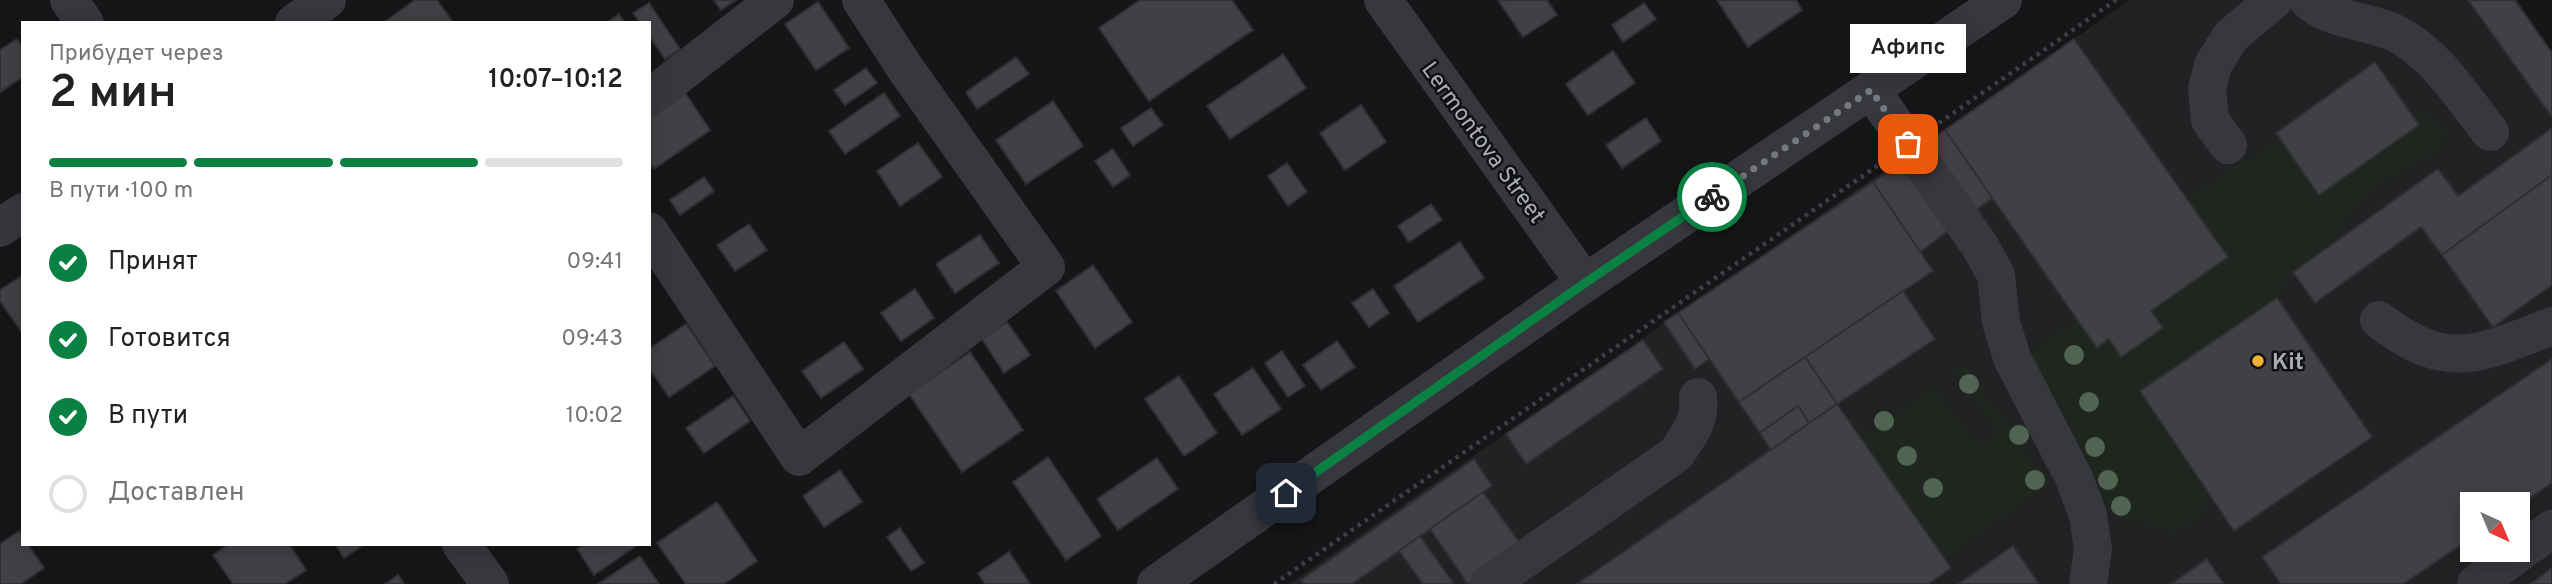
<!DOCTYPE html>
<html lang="ru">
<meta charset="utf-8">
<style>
:root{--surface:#fff;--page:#f2f2f2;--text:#222;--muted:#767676;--line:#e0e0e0;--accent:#0b8043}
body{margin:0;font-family:Overpass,sans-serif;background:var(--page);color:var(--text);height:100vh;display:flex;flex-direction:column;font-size:26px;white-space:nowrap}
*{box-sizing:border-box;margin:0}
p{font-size:23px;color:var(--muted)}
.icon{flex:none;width:38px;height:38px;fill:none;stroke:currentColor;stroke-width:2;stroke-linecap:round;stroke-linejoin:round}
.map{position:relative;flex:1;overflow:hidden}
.drawer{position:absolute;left:21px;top:21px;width:630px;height:525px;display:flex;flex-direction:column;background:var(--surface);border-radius:0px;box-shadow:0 4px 18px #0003}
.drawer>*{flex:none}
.needle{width:46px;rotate:136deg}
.buttons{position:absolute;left:2460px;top:492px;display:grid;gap:14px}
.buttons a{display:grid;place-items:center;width:70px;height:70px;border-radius:0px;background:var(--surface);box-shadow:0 4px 18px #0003;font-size:35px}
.pin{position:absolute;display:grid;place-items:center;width:60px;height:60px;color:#fff;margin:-30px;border-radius:14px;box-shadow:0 4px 10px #0006}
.courier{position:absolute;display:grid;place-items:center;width:70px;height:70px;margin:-35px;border:5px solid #0b8043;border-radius:50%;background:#fff;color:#222;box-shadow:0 2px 9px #0007}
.bubble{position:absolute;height:49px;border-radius:0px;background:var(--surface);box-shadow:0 4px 18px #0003;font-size:23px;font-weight:600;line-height:49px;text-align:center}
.headline em{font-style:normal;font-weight:600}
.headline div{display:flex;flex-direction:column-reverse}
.headline{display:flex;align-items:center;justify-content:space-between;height:119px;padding:0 28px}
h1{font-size:46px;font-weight:600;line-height:52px}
.bar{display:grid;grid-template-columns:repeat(4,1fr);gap:10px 7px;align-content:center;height:84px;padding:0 28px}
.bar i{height:9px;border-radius:5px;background:var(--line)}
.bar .on{background:var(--accent)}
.bar p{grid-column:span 4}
ol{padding:0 28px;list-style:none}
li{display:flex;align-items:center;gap:21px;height:77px}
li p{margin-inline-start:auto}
li .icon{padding:7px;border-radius:50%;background:var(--accent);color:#fff;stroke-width:4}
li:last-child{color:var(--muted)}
li i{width:38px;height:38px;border:4px solid var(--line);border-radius:50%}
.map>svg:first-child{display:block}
.built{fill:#222225;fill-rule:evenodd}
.green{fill:#1e261f}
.building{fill:#404145;stroke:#303034;stroke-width:2}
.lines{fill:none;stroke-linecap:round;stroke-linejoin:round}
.path{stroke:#3d3f44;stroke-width:4.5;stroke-dasharray:3.5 5;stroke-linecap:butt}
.minor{stroke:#37383d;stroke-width:38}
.tree{fill:#506452}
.done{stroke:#757880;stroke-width:7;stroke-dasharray:0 12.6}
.route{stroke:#0b8043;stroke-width:9}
.poi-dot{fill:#f2b134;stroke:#111113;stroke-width:2.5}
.labels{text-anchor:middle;stroke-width:5;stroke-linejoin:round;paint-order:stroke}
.street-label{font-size:23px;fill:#a8adb8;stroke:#111113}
.poi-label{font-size:23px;font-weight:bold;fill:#a8adb8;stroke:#111113;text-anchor:start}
</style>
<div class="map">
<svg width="2552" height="584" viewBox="0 0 2552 584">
<rect width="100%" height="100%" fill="#161618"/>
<!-- built -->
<path class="built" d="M2130,0H2515L2552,53V584H1289ZM2473,504H2518V550H2473Z"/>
<!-- green -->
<g class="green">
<polygon points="2425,112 2441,126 2446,136 2437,151 2383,183 2367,197 2323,250 2293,272 2277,298 2140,391 2212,497 2199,518 2175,534 2116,515 2099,496 2072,428 2024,357 2077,319 2098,347 2109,339 2122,357 2163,328 2151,311 2228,257 2186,197 2280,139 2320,194 2418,125 2412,115"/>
<polygon points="1962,363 2051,483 1944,559 1861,438 1934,386 1978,445 1997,430 1953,369"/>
</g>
<!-- building -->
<g class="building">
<polygon points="415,0 437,0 453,22 383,23"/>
<polygon points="714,0 736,0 721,10"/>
<polygon points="1140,0 1232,0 1253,30 1149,101 1099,28"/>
<polygon points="1498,0 1547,0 1557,15 1523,37"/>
<polygon points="1717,0 1796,0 1802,10 1748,47"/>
<polygon points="2468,0 2515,0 2552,53 2552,117"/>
<polygon points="818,2 849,48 816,70 785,24"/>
<polygon points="649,3 680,49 665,59 649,36 649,23 640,23 633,13"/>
<polygon points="1644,3 1656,19 1623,42 1612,25"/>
<polygon points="619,14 625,23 606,23"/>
<polygon points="17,39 23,48 23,77 0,92 0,50"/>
<polygon points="2074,39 2228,257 2151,311 2163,328 2121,357 2109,339 2097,348 1945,130"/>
<polygon points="1613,51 1635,83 1588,115 1566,84"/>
<polygon points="1283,54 1306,88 1230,139 1207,106"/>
<polygon points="1016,57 1029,74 977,109 966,92"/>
<polygon points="2375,62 2419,125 2319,195 2276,133"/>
<polygon points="866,68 877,83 845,105 834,90"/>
<polygon points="684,91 710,130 654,169 649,161 649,114"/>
<polygon points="884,93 900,116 845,154 829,131"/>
<polygon points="1053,101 1083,146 1026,184 996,140"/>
<polygon points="1361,105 1386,142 1345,170 1320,133"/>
<polygon points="1151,108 1163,125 1133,146 1121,128"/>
<polygon points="1646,118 1661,141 1622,168 1606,145"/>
<polygon points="2552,128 2552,175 2442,255 2421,227 2315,303 2293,272 2438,169 2458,196"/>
<polygon points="1945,130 1992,198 1920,252 1873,182"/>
<polygon points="918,143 942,177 900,206 877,171"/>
<polygon points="1113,149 1130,175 1113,187 1095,161"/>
<polygon points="1287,163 1307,192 1288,206 1268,176"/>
<polygon points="2552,175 2552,285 2493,327 2442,255"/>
<polygon points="704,177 714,191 680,215 670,200"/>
<polygon points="1873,182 1933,271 1739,402 1678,313"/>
<polygon points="1431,204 1442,220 1409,242 1398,226"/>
<polygon points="749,224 767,250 735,271 717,245"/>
<polygon points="980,235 999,263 955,293 936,264"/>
<polygon points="1460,242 1484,278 1418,322 1394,286"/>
<polygon points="1093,265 1132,322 1095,348 1056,291"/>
<polygon points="23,275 23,334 0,301 0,290"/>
<polygon points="915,289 934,318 901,341 881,313"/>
<polygon points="1373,289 1389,313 1369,327 1352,303"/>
<polygon points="1903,291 1935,339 1837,404 1805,357"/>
<polygon points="2277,298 2372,437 2234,531 2140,391"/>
<polygon points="1678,313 1709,359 1695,369 1664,322"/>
<polygon points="1007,322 1030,355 1004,373 982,339"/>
<polygon points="686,324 715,366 669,397 649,368 649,349"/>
<polygon points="1643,340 1663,369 1526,464 1506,434"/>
<polygon points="1337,341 1355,367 1321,390 1303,365"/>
<polygon points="844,342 863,369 821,398 802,371"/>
<polygon points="1282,351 1305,386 1288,397 1265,363"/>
<polygon points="970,352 1023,430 962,472 909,394"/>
<polygon points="1805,357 1837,404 1809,423 1798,406 1760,433 1739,402"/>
<polygon points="2552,359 2552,483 2518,506 2473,504 2473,537 2403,584 2281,584 2262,557"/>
<polygon points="1253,368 1281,409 1242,435 1214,394"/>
<polygon points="1179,376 1217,433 1184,456 1145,399"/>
<polygon points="733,396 750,421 704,453 686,428"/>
<polygon points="1837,404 1951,568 1931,582 1928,584 1577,584"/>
<polygon points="1798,406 1809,423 1771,450 1760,433"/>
<polygon points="1048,457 1101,536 1066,560 1013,482"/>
<polygon points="1157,458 1178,489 1118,530 1097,499"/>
<polygon points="1474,459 1492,486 1352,584 1304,584 1301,580"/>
<polygon points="840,470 862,502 824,527 803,496"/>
<polygon points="1483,492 1522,546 1468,584 1430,529"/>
<polygon points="717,502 757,561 724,584 686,584 657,543"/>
<polygon points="900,528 924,563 911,571 887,537"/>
<polygon points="19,531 23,536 23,544 28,544 44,568 21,584 0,584 0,544"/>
<polygon points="1420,536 1454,584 1423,584 1399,551"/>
<polygon points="229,544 289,544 306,570 285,584 233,584 213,555"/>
<polygon points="335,544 365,544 344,558"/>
<polygon points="584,544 633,544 635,547 594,575 577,549"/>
<polygon points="2013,546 2039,584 1958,584"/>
<polygon points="1009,552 1030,584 985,584 978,573"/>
<polygon points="640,556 659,584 598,584"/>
<polygon points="2207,559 2224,584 2171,584"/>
<polygon points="2552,568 2552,584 2530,584"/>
<polygon points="398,575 404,584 385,584"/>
</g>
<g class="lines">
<!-- path -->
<g class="path">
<polyline points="1939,123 2116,0"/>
<polyline points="1274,584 1880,164"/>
</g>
<!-- minor -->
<g class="minor">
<polyline points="69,0 85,23"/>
<polyline points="1383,0 1585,283"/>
<path d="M2308,0C2330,21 2366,20 2393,32C2434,51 2463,98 2490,132"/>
<polyline points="294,23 327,0"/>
<polyline points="1871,90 1980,246 1996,275 2001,322 2012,358 2074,478 2088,515 2093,549 2088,584"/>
<polyline points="649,98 775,0"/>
<polyline points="2228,145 2210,120 2207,89 2213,65 2231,36 2274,0"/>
<polyline points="0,228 23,212"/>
<polyline points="649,231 799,457 1046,267 905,68 861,0"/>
<path d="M2379,320C2448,373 2479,354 2552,326"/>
<polyline points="461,544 490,584"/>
<polyline points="1156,584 1585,283 2003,0"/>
<path d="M1489,584L1676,454C1689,435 1701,420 1698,397"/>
<polyline points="2476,584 2552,529"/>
</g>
</g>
<!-- trees -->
<g class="tree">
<circle cx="2074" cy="355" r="10"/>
<circle cx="1969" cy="384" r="10"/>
<circle cx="2089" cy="402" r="10"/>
<circle cx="1884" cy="421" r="10"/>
<circle cx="2019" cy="435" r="10"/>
<circle cx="2095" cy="447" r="10"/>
<circle cx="1907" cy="456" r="10"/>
<circle cx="2035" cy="480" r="10"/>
<circle cx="2108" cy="480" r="10"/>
<circle cx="1933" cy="488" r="10"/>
<circle cx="2121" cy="506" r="10"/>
</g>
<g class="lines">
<!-- done -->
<polyline class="done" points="1712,197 1871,90 1908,144"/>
<!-- route -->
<polyline class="route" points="1286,493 1585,283 1712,197"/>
</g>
<!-- markers -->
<circle class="poi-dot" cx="2258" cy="361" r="7"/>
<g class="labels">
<!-- street labels -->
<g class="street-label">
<text transform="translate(1484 142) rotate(54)" y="8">Lermontova Street</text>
</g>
<!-- poi labels -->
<g class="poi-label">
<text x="2272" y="369">Kit</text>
</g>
</g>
</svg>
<div class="buttons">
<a><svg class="needle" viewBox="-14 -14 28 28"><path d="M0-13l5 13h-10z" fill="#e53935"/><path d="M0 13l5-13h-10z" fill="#767676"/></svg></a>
</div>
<div class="pin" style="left:1908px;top:144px;background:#ea580c"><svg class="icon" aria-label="bag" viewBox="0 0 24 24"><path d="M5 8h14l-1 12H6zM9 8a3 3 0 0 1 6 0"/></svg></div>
<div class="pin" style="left:1286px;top:493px;background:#1f2937"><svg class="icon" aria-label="home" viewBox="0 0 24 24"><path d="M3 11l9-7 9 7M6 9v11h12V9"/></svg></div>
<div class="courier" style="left:1712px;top:197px"><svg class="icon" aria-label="bike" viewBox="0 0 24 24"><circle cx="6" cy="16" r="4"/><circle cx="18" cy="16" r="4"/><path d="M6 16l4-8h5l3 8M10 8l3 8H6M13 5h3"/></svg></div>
<div class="bubble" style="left:1850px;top:24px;width:116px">Афипс</div>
<section class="drawer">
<div class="headline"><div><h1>2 мин</h1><p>Прибудет через</p></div><em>10:07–10:12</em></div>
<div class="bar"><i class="on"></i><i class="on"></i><i class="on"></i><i></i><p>В пути · 100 m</p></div>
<ol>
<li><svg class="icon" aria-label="check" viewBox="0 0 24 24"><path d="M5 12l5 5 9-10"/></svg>Принят<p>09:41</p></li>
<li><svg class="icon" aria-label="check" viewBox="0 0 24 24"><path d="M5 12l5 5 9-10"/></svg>Готовится<p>09:43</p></li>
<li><svg class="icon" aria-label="check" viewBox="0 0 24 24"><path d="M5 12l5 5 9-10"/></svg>В пути<p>10:02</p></li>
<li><i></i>Доставлен</li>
</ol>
</section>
</div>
